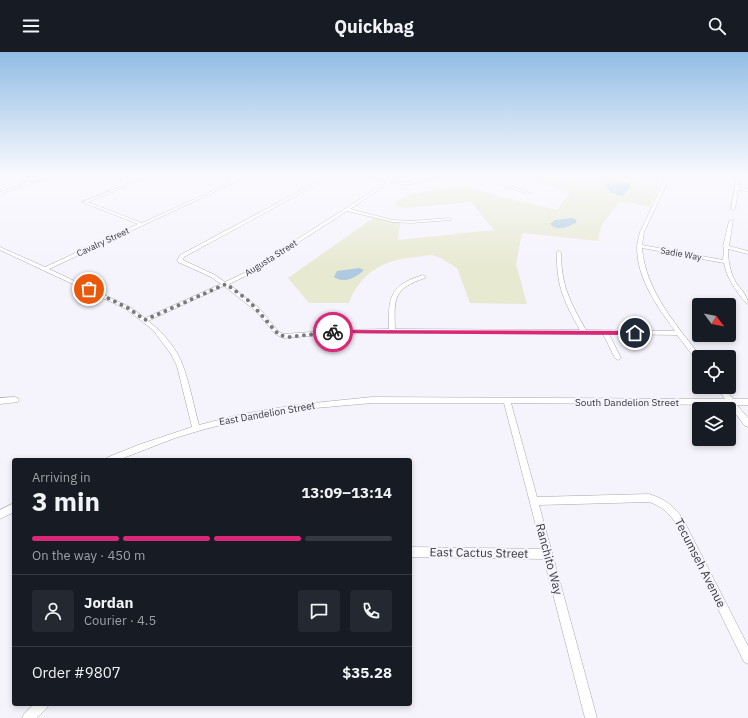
<!DOCTYPE html>
<meta charset="utf-8">
<style>
:root{--surface:#171b24;--page:#242831;--text:#f1f3f6;--muted:#9ea1a6;--line:#363941;--accent:#db2777}
body{margin:0;font-family:"IBM Plex Sans",sans-serif;background:var(--page);color:var(--text);height:100vh;display:flex;flex-direction:column;font-size:15px;white-space:nowrap}
*{box-sizing:border-box;margin:0}
p{font-size:13px;color:var(--muted)}
.icon{flex:none;width:22px;height:22px;fill:none;stroke:currentColor;stroke-width:2;stroke-linecap:round;stroke-linejoin:round}
.map{position:relative;flex:1;overflow:hidden}
.panel{position:absolute;left:12px;top:406px;width:400px;height:248px;display:flex;flex-direction:column;background:var(--surface);border-radius:4px;box-shadow:0 2px 6px #0003}
.panel>*{flex:none}
.needle{width:26px;rotate:122deg}
.tools{position:absolute;left:692px;top:246px;display:grid;gap:8px}
.tools a{display:grid;place-items:center;width:44px;height:44px;border-radius:4px;background:var(--surface);box-shadow:0 2px 6px #0003;font-size:20px}
.pin{position:absolute;display:grid;place-items:center;width:34px;height:34px;color:#fff;margin:-17px;border:2px solid #fff;border-radius:50%;box-shadow:0 1px 4px #0007}
.courier{position:absolute;display:grid;place-items:center;width:40px;height:40px;margin:-20px;border:3px solid #db2777;border-radius:50%;background:#fff;color:#222;box-shadow:0 1px 5px #0007}
.headline em{font-style:normal;font-weight:700}
.headline div{display:flex;flex-direction:column-reverse}
.headline{display:flex;align-items:center;justify-content:space-between;height:68px;padding:0 20px}
h1{font-size:26px;font-weight:700;line-height:30px}
.bar{display:grid;grid-template-columns:repeat(4,1fr);gap:6px 4px;align-content:center;height:48px;padding:0 20px}
.bar i{height:5px;border-radius:3px;background:var(--line)}
.bar .on{background:var(--accent)}
.bar p{grid-column:span 4}
.line{display:flex;align-items:center;gap:10px;padding:0 20px;border-top:1px solid var(--line)}
.line div{flex:1}
.round{display:grid;place-items:center;flex:none;width:42px;height:42px;border-radius:4px;background:var(--page)}
header{display:flex;justify-content:space-between;align-items:center;height:52px;padding:0 20px;background:var(--surface);font-size:18px;font-weight:700}
.map>svg:first-child{display:block}
.green{fill:#e7e9d1}
.water{fill:#aecae1}
.lines{fill:none;stroke-linecap:round;stroke-linejoin:round}
.minor-casing{stroke:#a8a7b0;stroke-width:1}
.minor{fill:#fff;fill-rule:evenodd}
.route{fill:#db2777}
.done{stroke:#7a797f;stroke-width:4;stroke-dasharray:0 7.2}
.labels{text-anchor:middle;stroke-width:4;stroke-linejoin:round;paint-order:stroke}
.far-street-label{font-size:9px;fill:#38373b;stroke:#f5f3fc}
.street-label{font-size:10px;fill:#38373b;stroke:#f5f3fc}
.near-street-label{font-size:12px;fill:#38373b;stroke:#f5f3fc}
</style>
<header><svg class="icon" aria-label="menu" viewBox="0 0 24 24"><path d="M4 6h16M4 12h16M4 18h16"/></svg>Quickbag<svg class="icon" aria-label="search" viewBox="0 0 24 24"><circle cx="10" cy="10" r="6"/><path d="M15 15l6 6"/></svg></header>
<div class="map">
<svg width="748" height="666" viewBox="0 0 748 666">
<rect width="100%" height="100%" fill="#f5f3fc"/>
<!-- green -->
<path class="green" d="M515,123H552L600,132L607,123H634L630,129L659,134L650,155L620,149L601,174L598,189L522,181L516,212L527,252L470,251L457,216C450,212 440,204 432,203C428,203 422,204 417,205C385,207 360,220 349,251H309L288,226L373,166L400,171L398,188L494,178L471,150L404,156L393,152L407,143L458,134L469,135L494,143L557,158L570,140Z"/>
<!-- water -->
<g class="water">
<polygon points="622,129 628,131 631,135 622,144 610,140 605,132 608,130"/>
<path d="M571,166L575,167L577,170C568,175 558,180 550,172L555,168Z"/>
<path d="M359,216L364,218C356,226 344,232 334,225L337,219Z"/>
</g>
<g class="lines">
<!-- minor casing -->
<g class="minor-casing">
<g id="minor">
<path d="M3,123C12,122 20,128 28,130C38,131 47,122 57,123L0,142V140L26,131Z"/>
<path d="M150,123H154L88,150L142,171L247,123H251L49,217L130,255L145,266L221,232L211,225L178,210L177,209L180,203L330,123H334L184,205L183,208L215,223L225,230L244,221L387,130L358,124L356,123L406,131L447,123H452L450,124L406,133L391,130L350,157L393,168L411,169L449,166L451,167V168L411,171L393,170L347,159L248,223L229,232L260,257L279,280L284,282L338,278L389,277C388,245 390,233 423,223L426,225L425,226C393,237 394,246 395,277L580,278C564,250 556,233 557,200L559,199L561,200C561,233 570,250 586,278L675,279C657,254 637,227 637,195L636,194L637,193L640,180L667,123H671L644,180L642,193L723,208L724,196L723,195L729,169L733,168L729,194L748,199V202L728,197C728,209 730,219 735,229C740,237 748,243 748,252L746,251C736,239 727,227 724,211L642,196C646,240 676,272 701,305H699V309H697L677,283L609,282L621,306L618,308L615,306L603,282L392,281L338,282L283,286L275,282L256,259L224,234L148,269C159,277 170,289 177,301C188,320 193,352 199,373L238,363L271,357L304,352L372,345L725,347L716,335H724L733,347H748V353H737L748,366V375L745,374L729,353L511,351L537,445L649,442C665,447 674,454 683,467L748,594V612L744,610L677,473C670,462 662,454 649,450L539,453L597,666H585L544,507L410,505V495L542,497L504,351H372L304,357L238,369L205,377L175,386L118,408H105L106,406L138,393L192,375L177,314L171,302L153,278L126,257L0,198V195L45,215L138,172L82,150Z"/>
<polygon points="460,123 467,123 487,125 531,141 528,142 485,127"/>
<polygon points="737,123 741,123 739,135 748,137 748,139 738,138 735,157 733,158 731,157"/>
<polygon points="15,345 18,346 19,348 18,350 0,352 0,346"/>
<polygon points="14,451 14,460 0,467 0,458"/>
<polygon points="34,652 49,652 47,656 37,666 22,666 24,662"/>
</g>
</g>
<!-- minor -->
<use href="#minor" class="minor"/>
</g>
<!-- sky -->
<linearGradient id="sky" x2="0" y2="1"><stop stop-color="#91bde5"/><stop offset="0.57" stop-color="#fafafe"/><stop offset="1" stop-color="#fafafe" stop-opacity="0"/></linearGradient>
<rect width="748" height="216" fill="url(#sky)"/>
<!-- route -->
<polygon class="route" points="333,278 635,279 638,281 635,283 331,281"/>
<g class="lines">
<!-- done -->
<polyline class="done" points="89,237 128,256 145,268 226,232 249,249 279,283 289,285 333,280"/>
</g>
<g class="labels">
<!-- far-street labels -->
<g class="far-street-label">
<text transform="translate(103 190) rotate(-25)" y="3">Cavalry Street</text>
<text transform="translate(681 202) rotate(10)" y="3">Sadie Way</text>
<text transform="translate(271 206) rotate(-32)" y="3">Augusta Street</text>
</g>
<!-- street labels -->
<g class="street-label">
<text x="627" y="354">South Dandelion Street</text>
<text transform="translate(267 361) rotate(-10)" y="4">East Dandelion Street</text>
</g>
<!-- near-street labels -->
<g class="near-street-label">
<text transform="translate(479 501) rotate(1)" y="4">East Cactus Street</text>
<text transform="translate(549 507) rotate(75)" y="4">Ranchito Way</text>
<text transform="translate(700 511) rotate(63)" y="4">Tecumseh Avenue</text>
</g>
</g>
</svg>
<div class="tools">
<a><svg class="needle" viewBox="-14 -14 28 28"><path d="M0-13l5 13h-10z" fill="#e53935"/><path d="M0 13l5-13h-10z" fill="#9ea1a6"/></svg></a>
<a><svg class="icon" aria-label="locate" viewBox="0 0 24 24"><circle cx="12" cy="12" r="6"/><path d="M12 2v4M12 18v4M2 12h4M18 12h4"/></svg></a>
<a><svg class="icon" aria-label="layers" viewBox="0 0 24 24"><path d="M12 4l9 5-9 5-9-5zM3 14l9 5 9-5"/></svg></a>
</div>
<div class="pin" style="left:89px;top:237px;background:#ea580c"><svg class="icon" aria-label="bag" viewBox="0 0 24 24"><path d="M5 8h14l-1 12H6zM9 8a3 3 0 0 1 6 0"/></svg></div>
<div class="pin" style="left:635px;top:281px;background:#1f2937"><svg class="icon" aria-label="home" viewBox="0 0 24 24"><path d="M3 11l9-7 9 7M6 9v11h12V9"/></svg></div>
<div class="courier" style="left:333px;top:280px"><svg class="icon" aria-label="bike" viewBox="0 0 24 24"><circle cx="6" cy="16" r="4"/><circle cx="18" cy="16" r="4"/><path d="M6 16l4-8h5l3 8M10 8l3 8H6M13 5h3"/></svg></div>
<section class="panel">
<div class="headline"><div><h1>3 min</h1><p>Arriving in</p></div><em>13:09–13:14</em></div>
<div class="bar"><i class="on"></i><i class="on"></i><i class="on"></i><i></i><p>On the way · 450 m</p></div>
<div class="line" style="height:72px"><a class="round"><svg class="icon" aria-label="person" viewBox="0 0 24 24"><circle cx="12" cy="8" r="4"/><path d="M4 21q1-7 8-7t8 7"/></svg></a><div><b>Jordan</b><p>Courier · 4.5</p></div><a class="round"><svg class="icon" aria-label="chat" viewBox="0 0 24 24"><path d="M4 5h16v11H9l-5 4z"/></svg></a><a class="round"><svg class="icon" aria-label="phone" viewBox="0 0 24 24"><path d="M5 4h4l2 5-3 2q2 4 5 5l2-3 5 2v4C11 20 4 13 5 4z"/></svg></a></div>
<div class="line" style="height:52px"><div>Order #9807</div><b>$35.28</b></div>
</section>
</div>
